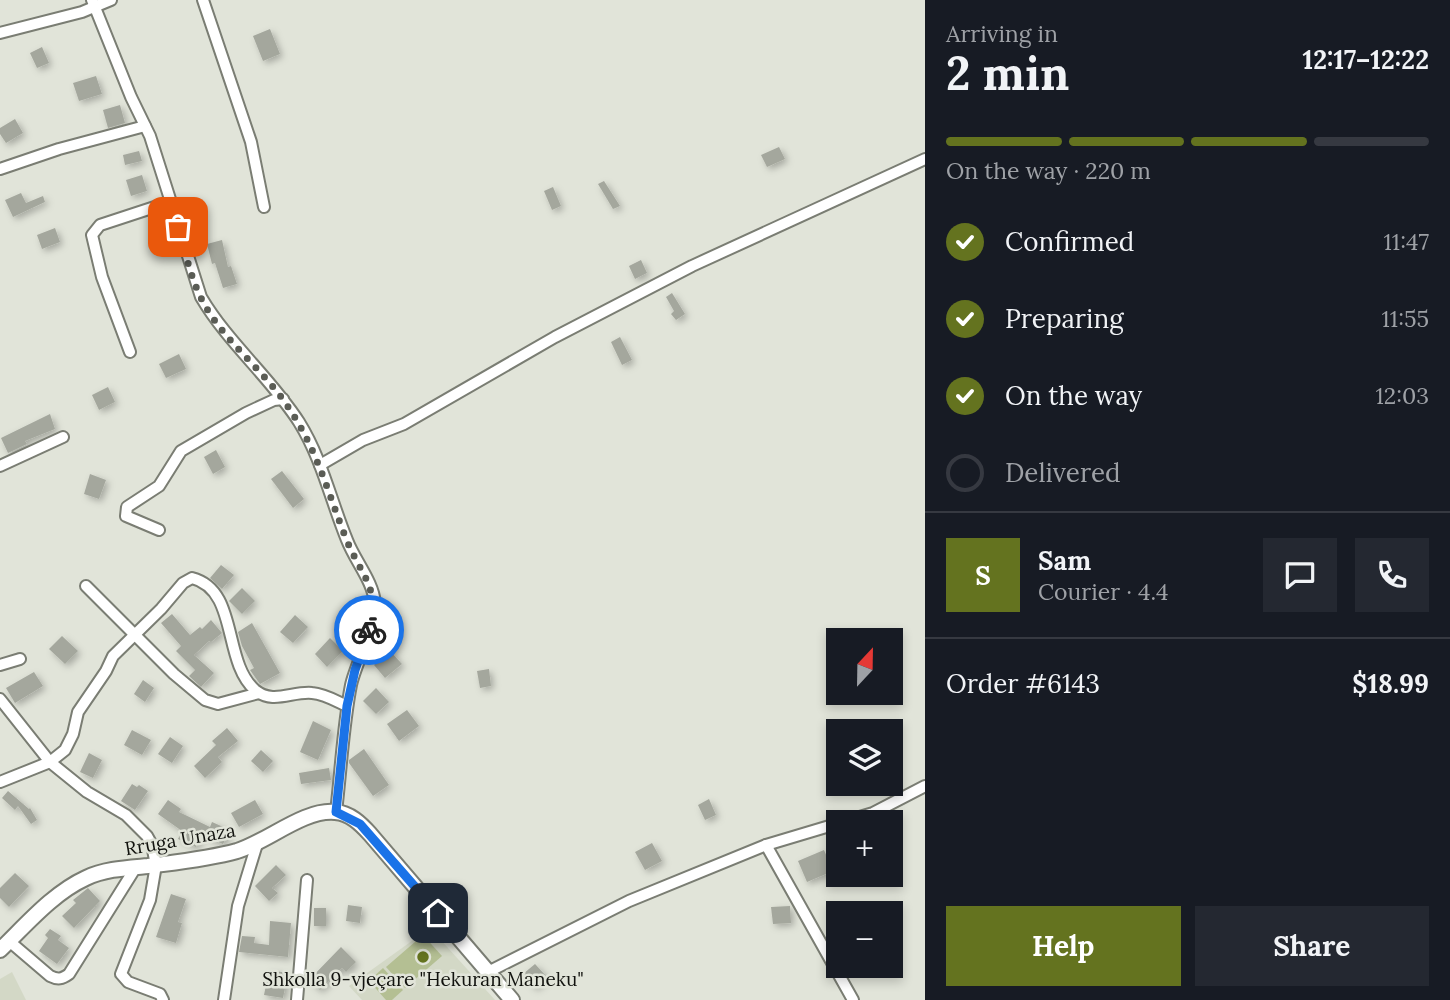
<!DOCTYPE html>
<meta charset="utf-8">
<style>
:root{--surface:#171b24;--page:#242831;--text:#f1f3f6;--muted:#9ea1a6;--line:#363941;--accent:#64731f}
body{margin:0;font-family:Lora,serif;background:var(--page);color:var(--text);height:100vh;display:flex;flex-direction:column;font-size:26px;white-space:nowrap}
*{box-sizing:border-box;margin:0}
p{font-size:23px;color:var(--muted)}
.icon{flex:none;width:38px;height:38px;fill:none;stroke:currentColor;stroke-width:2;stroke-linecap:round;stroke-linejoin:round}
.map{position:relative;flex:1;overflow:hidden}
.details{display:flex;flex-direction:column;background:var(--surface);width:525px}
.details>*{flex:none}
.needle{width:46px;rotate:22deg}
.buttons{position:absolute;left:826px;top:628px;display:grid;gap:14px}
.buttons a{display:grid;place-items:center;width:77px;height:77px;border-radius:0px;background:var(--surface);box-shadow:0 4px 10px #0003;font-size:35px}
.pin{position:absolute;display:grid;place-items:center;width:60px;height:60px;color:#fff;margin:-30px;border-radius:14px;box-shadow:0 4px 10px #0006}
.courier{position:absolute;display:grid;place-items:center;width:70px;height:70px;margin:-35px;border:5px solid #1a73e8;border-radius:50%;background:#fff;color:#222;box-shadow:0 2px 9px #0007}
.overview em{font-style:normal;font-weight:700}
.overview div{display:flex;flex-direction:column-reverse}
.overview{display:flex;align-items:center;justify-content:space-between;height:119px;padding:0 21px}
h1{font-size:46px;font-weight:700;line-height:52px}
.bar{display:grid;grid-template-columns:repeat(4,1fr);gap:10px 7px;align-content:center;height:84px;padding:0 21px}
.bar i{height:9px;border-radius:5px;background:var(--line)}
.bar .current{background:var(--accent)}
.bar p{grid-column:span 4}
.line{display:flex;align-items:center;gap:18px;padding:0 21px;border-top:2px solid var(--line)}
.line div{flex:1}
.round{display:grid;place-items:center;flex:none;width:74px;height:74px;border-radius:0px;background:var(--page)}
ol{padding:0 21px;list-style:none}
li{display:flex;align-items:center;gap:21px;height:77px}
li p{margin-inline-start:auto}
li .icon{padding:7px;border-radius:50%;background:var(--accent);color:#fff;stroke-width:4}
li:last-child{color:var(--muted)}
li i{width:38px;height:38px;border:4px solid var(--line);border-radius:50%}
.button{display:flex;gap:14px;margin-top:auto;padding:14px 21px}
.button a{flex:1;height:80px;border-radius:0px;background:var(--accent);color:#fff;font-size:28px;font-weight:700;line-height:80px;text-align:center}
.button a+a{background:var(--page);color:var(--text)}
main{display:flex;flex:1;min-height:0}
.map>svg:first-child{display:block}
.built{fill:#d3d8c6}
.green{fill:#b4bf93}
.building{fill:#a4a79d;filter:url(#shadow)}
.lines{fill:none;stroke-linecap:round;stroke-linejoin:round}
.minor-casing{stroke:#7a7d73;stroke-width:14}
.major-casing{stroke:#7a7d73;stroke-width:18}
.minor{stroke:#fff;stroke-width:10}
.major{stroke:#fff;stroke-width:14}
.done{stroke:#5a5c55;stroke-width:7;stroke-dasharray:0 12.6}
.route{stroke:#1a73e8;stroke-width:9}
.poi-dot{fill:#64731f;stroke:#e1e4d9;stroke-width:2.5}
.labels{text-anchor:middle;stroke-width:5;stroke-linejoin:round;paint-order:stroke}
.street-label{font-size:19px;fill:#11120e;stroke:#e1e4d9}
.poi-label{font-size:19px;fill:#11120e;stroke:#e1e4d9}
</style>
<main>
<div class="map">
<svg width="925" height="1000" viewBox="0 0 925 1000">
<defs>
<filter id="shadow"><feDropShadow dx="3" dy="3" stdDeviation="3.5" flood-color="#0004"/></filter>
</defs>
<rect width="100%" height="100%" fill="#e1e4d9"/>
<!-- built -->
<g class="built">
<polygon points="430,928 495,1000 362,1000 349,986"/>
<polygon points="12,972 26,1000 0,1000 0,979"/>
</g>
<!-- green -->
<g class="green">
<polygon points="423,935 442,956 405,988 386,967"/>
<polygon points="383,968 403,990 392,1000 386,1000 369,981"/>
</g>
<!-- building -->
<g class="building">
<polygon points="270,29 280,54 263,61 253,36"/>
<polygon points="42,47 49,63 37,68 30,53"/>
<polygon points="96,76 102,94 79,101 73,83"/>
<polygon points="120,105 125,123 108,128 103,110"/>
<polygon points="15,119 23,133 6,143 0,134 0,128"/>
<polygon points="779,147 785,159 767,167 761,155"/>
<polygon points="139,151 142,161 125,165 123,155"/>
<polygon points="142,175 147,191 131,196 126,180"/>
<polygon points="604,181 620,206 613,209 598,184"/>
<polygon points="553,187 561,206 552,210 544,191"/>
<polygon points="21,193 26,203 43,196 45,202 13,217 5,200"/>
<polygon points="55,228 60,242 42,249 37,235"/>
<polygon points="222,240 228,267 231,266 237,284 223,288 215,263 212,264 207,244"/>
<polygon points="641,260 647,273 635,279 629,266"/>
<polygon points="672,293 685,314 676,320 671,314 674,311 666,297"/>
<polygon points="620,337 632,360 622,365 611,342"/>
<polygon points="179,354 186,369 166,378 159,364"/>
<polygon points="108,387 115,402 99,410 92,395"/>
<polygon points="50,414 55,429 25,441 27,444 8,453 1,438"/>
<polygon points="216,450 225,467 213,474 204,457"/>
<polygon points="282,471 304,499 293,508 271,479"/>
<polygon points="90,474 106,480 99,499 84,494"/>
<polygon points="221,565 234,575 222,589 210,578"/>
<polygon points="242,588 255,601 242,614 229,601"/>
<polygon points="172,614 190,635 200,627 202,629 211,620 222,633 211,642 209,641 194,655 214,673 201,687 189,676 195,670 176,651 181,646 161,623"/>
<polygon points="295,615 308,627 293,643 280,632"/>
<polygon points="252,623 280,673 260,684 250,670 254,668 242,646 238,632"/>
<polygon points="62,636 78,651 65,664 49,649"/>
<polygon points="330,638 343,651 327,667 315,654"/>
<polygon points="390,651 402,664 385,678 374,665"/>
<polygon points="489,669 491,686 480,688 477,671"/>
<polygon points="34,672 43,686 15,703 6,688"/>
<polygon points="143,680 154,688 145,702 134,694"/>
<polygon points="376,688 389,702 376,714 363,701"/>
<polygon points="407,710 419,726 399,741 387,724"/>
<polygon points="313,721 331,730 318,760 300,752"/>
<polygon points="227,728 238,741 218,757 222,762 205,778 194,766 216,745 212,741"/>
<polygon points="132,730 151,740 142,755 124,745"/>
<polygon points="170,737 183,746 172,763 158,754"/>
<polygon points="364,749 389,785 373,796 349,763 349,760"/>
<polygon points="261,750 273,761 263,772 251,761"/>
<polygon points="89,753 102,760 93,778 80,772"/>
<polygon points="329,768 331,780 301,784 299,773"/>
<polygon points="132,784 137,787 139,785 148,791 135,810 121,801"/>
<polygon points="8,791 29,809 30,808 37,820 31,824 18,806 15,810 2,798"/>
<polygon points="709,799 716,815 705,820 698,805"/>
<polygon points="168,800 181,809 179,812 210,827 212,822 230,830 223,844 202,835 196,847 178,839 182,831 158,814"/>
<polygon points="255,800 263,814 239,827 231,813"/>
<polygon points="652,843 662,861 645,870 635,852"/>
<polygon points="824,850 833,871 807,882 798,861"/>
<polygon points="276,865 286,875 272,888 278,893 269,901 255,886"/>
<polygon points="15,873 29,886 9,907 0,898 0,888"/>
<polygon points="88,888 100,901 74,928 62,916 76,903 73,900"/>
<polygon points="171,894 186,899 178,922 182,923 176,943 156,937"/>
<polygon points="348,905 362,907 360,923 346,921"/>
<polygon points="790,906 791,923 773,924 771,907"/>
<rect x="314" y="908" width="12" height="18"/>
<polygon points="270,921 291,923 288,957 239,952 242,936 255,937 254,943 269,945"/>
<polygon points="50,929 61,936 58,940 69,948 57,964 39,951 48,938 45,935"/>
<polygon points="341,947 356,962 346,972 342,968 320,990 309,980"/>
<polygon points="535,964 547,977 535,988 523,974"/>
<polygon points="269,970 288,973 283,998 264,995"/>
</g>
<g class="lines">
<!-- minor casing -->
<g class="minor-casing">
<g id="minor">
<path d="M92,0L131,97L150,136L201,297C228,343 270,377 299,422C322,459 331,501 347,540C355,561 373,581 375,603C377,625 356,662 351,685C343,726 341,770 336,812"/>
<polyline points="203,0 251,142 264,207"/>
<polyline points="0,33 82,12 111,0"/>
<polyline points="0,169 59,149 145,126"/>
<polyline points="130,352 102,277 92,235 100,225 170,202"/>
<polyline points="320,465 363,440 404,424 555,337 692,266 925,159"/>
<polyline points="0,466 63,437"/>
<polyline points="159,530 126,516 127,507 159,486 181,451 246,413 274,400 283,399"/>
<polyline points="86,586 174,674 205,700 218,704 259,693"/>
<polyline points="0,665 20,659"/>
<polyline points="0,699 50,762 87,792 126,815 147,836 152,845 156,865 150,900 121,974 128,982 160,994 163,1000"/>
<path d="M0,782L50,762L65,750L73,734L78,712L106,671L113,656L161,609L183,583L192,578C239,590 222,661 255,690C273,705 292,691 312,693C325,694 336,701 347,706"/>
<polyline points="766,845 853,1000"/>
<path d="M9,941L50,976C58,980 62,979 69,974L136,867"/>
<polyline points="488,972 629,901 766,845 873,813 925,786"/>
<polyline points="224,1000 238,906 257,844"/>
<polyline points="297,1000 307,880"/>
</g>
</g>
<!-- major casing -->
<g class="major-casing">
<path id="major" d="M0,950C26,925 53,893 86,878C105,869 127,868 148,866C178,862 208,859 237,851C267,842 304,809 335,812C350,813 361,824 370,834L512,1000"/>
</g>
<!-- minor -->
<use href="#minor" class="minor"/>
<!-- major -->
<use href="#major" class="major"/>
</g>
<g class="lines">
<!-- done -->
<path class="done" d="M178,227C185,250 190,276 201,298C220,337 259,366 284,401C317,447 327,491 347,541C361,575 382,591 369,630"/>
<!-- route -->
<polyline class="route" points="369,630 355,670 347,706 336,812 360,824 438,913"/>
</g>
<!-- markers -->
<circle class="poi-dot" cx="423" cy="957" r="7"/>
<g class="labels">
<!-- street labels -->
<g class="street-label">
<text transform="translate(180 839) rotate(-10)" y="7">Rruga Unaza</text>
</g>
<!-- poi labels -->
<g class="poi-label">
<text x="423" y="986">Shkolla 9-vjeçare "Hekuran Maneku"</text>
</g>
</g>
</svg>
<div class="buttons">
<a><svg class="needle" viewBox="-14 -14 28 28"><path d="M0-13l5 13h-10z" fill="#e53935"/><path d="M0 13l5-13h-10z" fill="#9ea1a6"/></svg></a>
<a><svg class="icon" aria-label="layers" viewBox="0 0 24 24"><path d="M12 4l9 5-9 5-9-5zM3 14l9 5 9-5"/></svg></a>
<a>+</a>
<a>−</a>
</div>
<div class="pin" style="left:178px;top:227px;background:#ea580c"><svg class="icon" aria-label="bag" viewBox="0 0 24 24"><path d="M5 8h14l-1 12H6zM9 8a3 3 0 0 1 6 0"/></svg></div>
<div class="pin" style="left:438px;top:913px;background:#1f2937"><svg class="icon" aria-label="home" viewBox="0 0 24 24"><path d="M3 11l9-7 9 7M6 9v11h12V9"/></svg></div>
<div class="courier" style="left:369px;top:630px"><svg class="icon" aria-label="bike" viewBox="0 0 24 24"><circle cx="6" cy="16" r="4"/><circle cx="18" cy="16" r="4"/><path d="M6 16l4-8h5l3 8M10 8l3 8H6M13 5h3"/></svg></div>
</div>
<section class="details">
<div class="overview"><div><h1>2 min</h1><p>Arriving in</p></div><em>12:17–12:22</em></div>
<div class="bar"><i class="current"></i><i class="current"></i><i class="current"></i><i></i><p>On the way · 220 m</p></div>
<ol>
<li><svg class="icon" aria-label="check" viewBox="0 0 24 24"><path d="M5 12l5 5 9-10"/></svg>Confirmed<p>11:47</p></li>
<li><svg class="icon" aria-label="check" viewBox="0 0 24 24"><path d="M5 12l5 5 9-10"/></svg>Preparing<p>11:55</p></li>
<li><svg class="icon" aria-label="check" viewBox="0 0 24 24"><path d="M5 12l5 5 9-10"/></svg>On the way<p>12:03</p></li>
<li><i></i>Delivered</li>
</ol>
<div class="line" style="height:126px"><b class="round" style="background:var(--accent);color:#fff">S</b><div><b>Sam</b><p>Courier · 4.4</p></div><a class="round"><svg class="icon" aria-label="chat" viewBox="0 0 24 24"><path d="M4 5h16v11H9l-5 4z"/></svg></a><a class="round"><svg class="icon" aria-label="phone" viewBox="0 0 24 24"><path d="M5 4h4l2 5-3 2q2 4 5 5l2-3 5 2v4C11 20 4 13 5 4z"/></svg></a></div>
<div class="line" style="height:91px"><div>Order #6143</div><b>$18.99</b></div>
<div class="button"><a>Help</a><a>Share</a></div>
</section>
</main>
